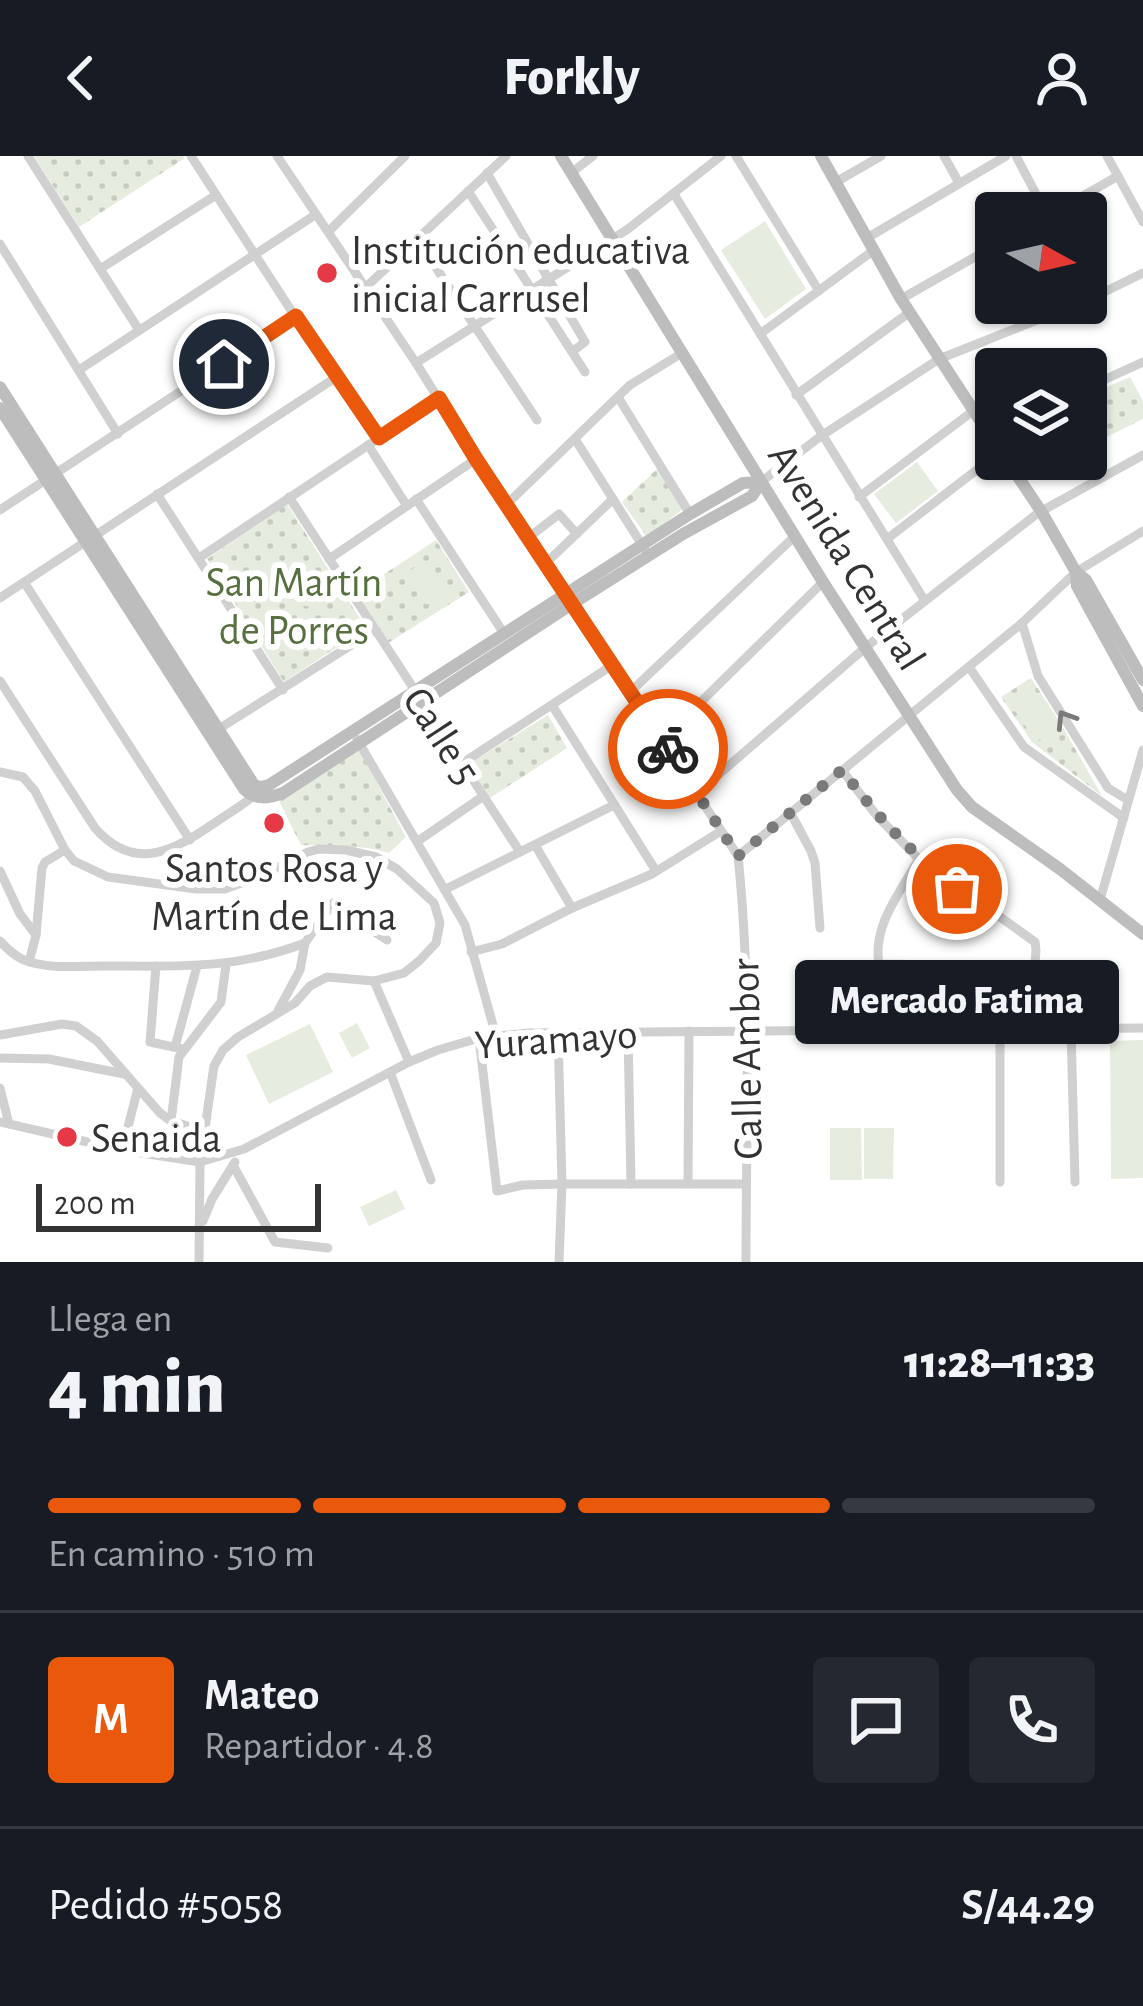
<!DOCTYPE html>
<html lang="es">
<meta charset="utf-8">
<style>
:root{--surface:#171b24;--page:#242831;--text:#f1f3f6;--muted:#9ea1a6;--line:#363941;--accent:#ea580c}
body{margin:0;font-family:"Alegreya Sans",sans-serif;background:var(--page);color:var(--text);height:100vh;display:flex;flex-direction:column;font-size:45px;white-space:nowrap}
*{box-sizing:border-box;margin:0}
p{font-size:39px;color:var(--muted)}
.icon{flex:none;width:66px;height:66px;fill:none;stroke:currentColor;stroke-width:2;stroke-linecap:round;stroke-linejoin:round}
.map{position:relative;height:1106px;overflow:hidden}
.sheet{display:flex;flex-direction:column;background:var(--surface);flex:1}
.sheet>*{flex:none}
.needle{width:78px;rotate:98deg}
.fabs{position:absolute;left:975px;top:36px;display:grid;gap:24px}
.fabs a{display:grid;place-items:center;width:132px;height:132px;border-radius:12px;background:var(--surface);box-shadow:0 3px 9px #0004;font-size:60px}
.scale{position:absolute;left:36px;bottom:30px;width:285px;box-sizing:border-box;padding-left:12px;border:6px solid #333;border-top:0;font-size:33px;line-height:42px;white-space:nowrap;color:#333;-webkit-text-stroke:9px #fff;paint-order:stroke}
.pin{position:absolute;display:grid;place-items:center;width:102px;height:102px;color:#fff;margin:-51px;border:6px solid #fff;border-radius:50%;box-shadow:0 3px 12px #0007}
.courier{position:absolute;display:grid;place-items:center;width:120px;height:120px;margin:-60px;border:9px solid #ea580c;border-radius:50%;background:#fff;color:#222;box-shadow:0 3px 15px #0007}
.bubble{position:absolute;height:84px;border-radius:12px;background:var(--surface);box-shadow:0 3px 9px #0004;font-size:39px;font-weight:800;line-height:84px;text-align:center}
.head em{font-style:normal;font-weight:800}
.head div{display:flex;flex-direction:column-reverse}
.head{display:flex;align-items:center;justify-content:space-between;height:204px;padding:0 48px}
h1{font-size:78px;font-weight:800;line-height:90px}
.bar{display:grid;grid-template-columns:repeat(4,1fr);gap:18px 12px;align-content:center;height:144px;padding:0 48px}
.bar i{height:15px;border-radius:9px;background:var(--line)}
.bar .on{background:var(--accent)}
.bar p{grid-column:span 4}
.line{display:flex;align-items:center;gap:30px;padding:0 48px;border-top:3px solid var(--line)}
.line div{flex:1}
.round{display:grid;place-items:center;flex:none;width:126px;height:126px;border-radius:12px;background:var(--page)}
header{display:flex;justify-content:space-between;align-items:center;height:156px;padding:0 48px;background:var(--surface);font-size:54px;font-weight:800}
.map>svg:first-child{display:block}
.grass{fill:url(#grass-dots)}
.pitch{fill:#e6ecdf}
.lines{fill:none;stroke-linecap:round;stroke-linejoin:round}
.street{stroke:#d0d0d0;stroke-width:9}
.secondary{stroke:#bdbdbd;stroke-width:12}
.oneway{stroke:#7a7a7a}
.done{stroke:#7a7a7a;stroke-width:12;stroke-dasharray:0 21.6}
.route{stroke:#ea580c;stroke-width:15}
.poi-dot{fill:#e63946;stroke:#fff;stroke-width:4.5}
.labels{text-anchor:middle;stroke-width:12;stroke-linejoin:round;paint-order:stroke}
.poi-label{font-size:42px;fill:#333;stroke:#fff;text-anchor:start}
.street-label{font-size:42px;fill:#333;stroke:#fff}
.park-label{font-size:42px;fill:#56703f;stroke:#fff}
</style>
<header><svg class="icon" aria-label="back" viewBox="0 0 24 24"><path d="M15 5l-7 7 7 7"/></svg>Forkly<svg class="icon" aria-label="person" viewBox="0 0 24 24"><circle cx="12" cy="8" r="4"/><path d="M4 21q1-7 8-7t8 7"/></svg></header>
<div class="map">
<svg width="1143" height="1106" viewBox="0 0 1143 1106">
<defs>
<pattern id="grass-dots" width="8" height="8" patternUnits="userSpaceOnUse" patternTransform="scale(3)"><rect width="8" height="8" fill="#e6ecdf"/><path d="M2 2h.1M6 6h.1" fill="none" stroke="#c6cbc0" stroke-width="1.8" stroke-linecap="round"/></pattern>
</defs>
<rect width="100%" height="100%" fill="#fff"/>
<!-- grass -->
<g class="grass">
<polygon points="34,0 183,0 185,2 79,71"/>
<polygon points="1130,221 1143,245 1143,263 1086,291 1086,240"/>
<polygon points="658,312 683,353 647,381 622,346"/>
<polygon points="287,348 366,472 284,526 207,403"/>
<polygon points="436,384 469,436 388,487 357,436"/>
<polygon points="1031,522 1061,568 1102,640 1032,586 1001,541"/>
<polygon points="548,559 567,592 490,642 469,608"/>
<path d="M359,594L406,681L389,697C359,688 332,690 301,689L279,645Z"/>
</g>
<!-- pitch -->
<g class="pitch">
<polygon points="765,65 806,133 765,163 721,94"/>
<polygon points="917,306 938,335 896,367 874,338"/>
<polygon points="425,405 445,437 426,449 406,417"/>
<polygon points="263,410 316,417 312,451 258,443"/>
<polygon points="1031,531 1058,571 1036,586 1009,546"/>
<polygon points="357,867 370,892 352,902 339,877"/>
<polygon points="310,868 333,916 269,948 246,899"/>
<polygon points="1143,884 1143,1022 1111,1023 1110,885"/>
<polygon points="830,972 861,972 862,1024 830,1024"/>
<polygon points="864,972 894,972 893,1023 864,1023"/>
<polygon points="396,1034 405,1053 369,1070 360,1051"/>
</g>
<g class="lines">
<!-- street -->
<g class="street">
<polyline points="28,0 139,174"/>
<polyline points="191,0 335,222 379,282"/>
<path d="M277,0L416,207L476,303L738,700C752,834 746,971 746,1106"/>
<polyline points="736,0 819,135"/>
<polyline points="944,0 959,27"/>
<polyline points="1016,0 1046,57"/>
<polyline points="1107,0 1143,66"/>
<polyline points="487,17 585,186 573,195"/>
<polyline points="571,17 593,0"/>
<polyline points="836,26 881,0"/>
<polyline points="468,35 585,216"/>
<polyline points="674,38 925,445"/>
<polyline points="1053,57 1118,20"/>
<polyline points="329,75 405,0"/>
<polyline points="867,82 1006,0"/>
<polyline points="417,83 537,264"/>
<polyline points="0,88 118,278"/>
<polyline points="100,113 216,39"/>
<polyline points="366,131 506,0"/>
<polyline points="901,143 996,89"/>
<polyline points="1086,145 1143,117"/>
<polyline points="760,178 874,94"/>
<polyline points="416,207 628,73 721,0"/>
<polyline points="79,214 315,59"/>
<polyline points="1086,232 1143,206"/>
<polyline points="796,239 910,156"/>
<polyline points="618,241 690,358"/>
<polyline points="575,283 649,400"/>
<polyline points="368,289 407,350"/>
<polyline points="761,326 821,280 939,203 1080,147"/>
<polyline points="157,338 283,534"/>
<polyline points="289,341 520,696"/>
<polyline points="859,341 973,255"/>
<polyline points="416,343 503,476"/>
<polyline points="506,349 630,229 682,197"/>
<polyline points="0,354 295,160"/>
<polyline points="528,382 559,358 577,378"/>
<polyline points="887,383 996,299"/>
<polyline points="199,402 439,242"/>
<polyline points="329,403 476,303"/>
<polyline points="545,408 613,343"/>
<polyline points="24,426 190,684"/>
<polyline points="0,442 335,222"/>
<polyline points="1022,467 1038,520 1108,632 1128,644"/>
<polyline points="969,511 1024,591 1124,662"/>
<path d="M0,525L95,672C131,713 167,699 207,672C223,661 240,651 255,639"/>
<polyline points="629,537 795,380"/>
<polyline points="552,549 656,715"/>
<polyline points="217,574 375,474"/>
<polyline points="357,583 465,769 496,880"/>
<polyline points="662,584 823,426"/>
<polyline points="461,608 611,510"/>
<polyline points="842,614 877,660 919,703 1035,786 1036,794 1030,873"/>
<polyline points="0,616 23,621 35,635 65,694 74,705 108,721 196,733 225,733 265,718 308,696 319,693 346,694 376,701 397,713 434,747 440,767 436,787 419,805 404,817 374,825 327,821 310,830 295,847 238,881 223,894 214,910 200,1006 199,1106"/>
<polyline points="696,638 866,491 1038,357 1143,299"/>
<polyline points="790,656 811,695 815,707 820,772"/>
<polyline points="418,685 482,641"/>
<polyline points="535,689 572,752"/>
<polyline points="738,700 1022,467 1076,416 1143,375"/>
<path d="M919,703C901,735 872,770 879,808L943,809L949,873"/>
<polyline points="0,715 20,758 36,779 29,806"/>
<polyline points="446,733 614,649"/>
<polyline points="1100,744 1143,594"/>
<polyline points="331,752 354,763 387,784"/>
<polyline points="36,779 42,712 45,706 65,694"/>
<path d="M0,785C8,794 18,803 30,806C53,813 81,810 104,810C178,810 234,814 305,787"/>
<polyline points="471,796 502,788 572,752 652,718 721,675"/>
<polyline points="156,810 150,886 183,893"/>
<polyline points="374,825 409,906"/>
<polyline points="278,855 300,814 305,787 333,747"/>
<polyline points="1000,873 1000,1026"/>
<polyline points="1071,873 1075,1026"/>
<polyline points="628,876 631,1028"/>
<polyline points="558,877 562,1028 559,1106"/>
<polyline points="0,879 62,868 76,870 97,885 160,957 171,965 204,975"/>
<polyline points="479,882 497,1035 523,1029 562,1028 746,1028"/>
<polyline points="175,891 197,810"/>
<polyline points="0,902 49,903 124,918"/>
<polyline points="390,916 431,1024"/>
<polyline points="0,932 9,968"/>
<polyline points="171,965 179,901 221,846 226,809"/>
<polyline points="0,966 122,994 200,1006 244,993 409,906 438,894 479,882 528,877 1143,872"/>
<polyline points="122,994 138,932"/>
<polyline points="233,1009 275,1086 328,1092"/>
<polyline points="688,1028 689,875"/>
<polyline points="203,1065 212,1043 235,1006"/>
</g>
<!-- secondary -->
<g class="secondary">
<polyline points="561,0 823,426 957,634 972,651 1060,713 1143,778"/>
<polyline points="821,0 901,143 996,289"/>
<polyline points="0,231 254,629 260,631 269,629 690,358 743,327 761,326"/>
<path d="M0,252L244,633C256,645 269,642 283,637L572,448L683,378L752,340L761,326"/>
<polyline points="1006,303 1041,355 1076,416 1086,424 1143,524"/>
<polyline points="1076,416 1077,430 1143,550"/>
</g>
</g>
<!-- one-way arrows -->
<defs><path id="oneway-chevron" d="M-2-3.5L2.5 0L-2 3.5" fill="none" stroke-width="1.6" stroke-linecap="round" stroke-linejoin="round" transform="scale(3)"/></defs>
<use class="oneway" href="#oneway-chevron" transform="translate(1065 563) rotate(-122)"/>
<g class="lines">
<!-- done -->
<path class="done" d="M668,593L738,700L842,614C876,659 912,698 957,733"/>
<!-- route -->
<polyline class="route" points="224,208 296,160 379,282 439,242 476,303 668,593"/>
</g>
<!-- markers -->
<g class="poi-dot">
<circle cx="327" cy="117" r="12"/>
<circle cx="274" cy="667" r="12"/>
<circle cx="67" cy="981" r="12"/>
</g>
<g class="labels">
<!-- poi labels -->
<g class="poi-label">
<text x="351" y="108">Institución educativa<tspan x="351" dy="48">inicial Carrusel</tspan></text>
<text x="274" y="726" text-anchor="middle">Santos Rosa y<tspan x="274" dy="48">Martín de Lima</tspan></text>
<text x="91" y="996">Senaida</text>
</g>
<!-- street labels -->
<g class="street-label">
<text transform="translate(848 400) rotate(58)" y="15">Avenida Central</text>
<text transform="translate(443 579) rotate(57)" y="15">Calle 5</text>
<text transform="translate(556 882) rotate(-4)" y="15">Yuramayo</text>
<text transform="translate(745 903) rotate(-91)" y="15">Calle Ambor</text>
</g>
<!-- park labels -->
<g class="park-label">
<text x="294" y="440">San Martín<tspan x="294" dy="48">de Porres</tspan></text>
</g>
</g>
</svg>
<div class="fabs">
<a><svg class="needle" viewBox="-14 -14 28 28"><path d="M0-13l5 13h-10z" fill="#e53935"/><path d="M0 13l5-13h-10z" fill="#9ea1a6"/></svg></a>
<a><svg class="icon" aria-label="layers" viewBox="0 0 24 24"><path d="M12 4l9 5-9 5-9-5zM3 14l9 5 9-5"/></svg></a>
</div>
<div class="scale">200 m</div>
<div class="pin" style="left:957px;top:733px;background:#ea580c"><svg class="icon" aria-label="bag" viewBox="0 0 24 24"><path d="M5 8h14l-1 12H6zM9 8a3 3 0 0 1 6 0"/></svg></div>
<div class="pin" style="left:224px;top:208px;background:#1f2937"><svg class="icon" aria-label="home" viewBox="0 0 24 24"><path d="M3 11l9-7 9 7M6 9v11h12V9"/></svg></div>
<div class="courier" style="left:668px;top:593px"><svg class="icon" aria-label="bike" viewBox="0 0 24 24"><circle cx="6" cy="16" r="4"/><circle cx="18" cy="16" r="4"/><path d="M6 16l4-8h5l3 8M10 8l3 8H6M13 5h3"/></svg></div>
<div class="bubble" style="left:795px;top:804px;width:324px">Mercado Fatima</div>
</div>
<section class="sheet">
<div class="head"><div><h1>4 min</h1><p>Llega en</p></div><em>11:28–11:33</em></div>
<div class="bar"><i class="on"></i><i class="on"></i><i class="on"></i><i></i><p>En camino · 510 m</p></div>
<div class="line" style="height:216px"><b class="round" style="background:var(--accent);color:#fff">M</b><div><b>Mateo</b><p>Repartidor · 4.8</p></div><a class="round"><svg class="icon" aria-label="chat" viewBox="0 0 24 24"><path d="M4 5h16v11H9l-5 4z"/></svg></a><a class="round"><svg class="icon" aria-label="phone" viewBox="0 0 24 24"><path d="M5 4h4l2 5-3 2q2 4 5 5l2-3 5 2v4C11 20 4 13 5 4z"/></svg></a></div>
<div class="line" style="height:156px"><div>Pedido #5058</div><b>S/44.29</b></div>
</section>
